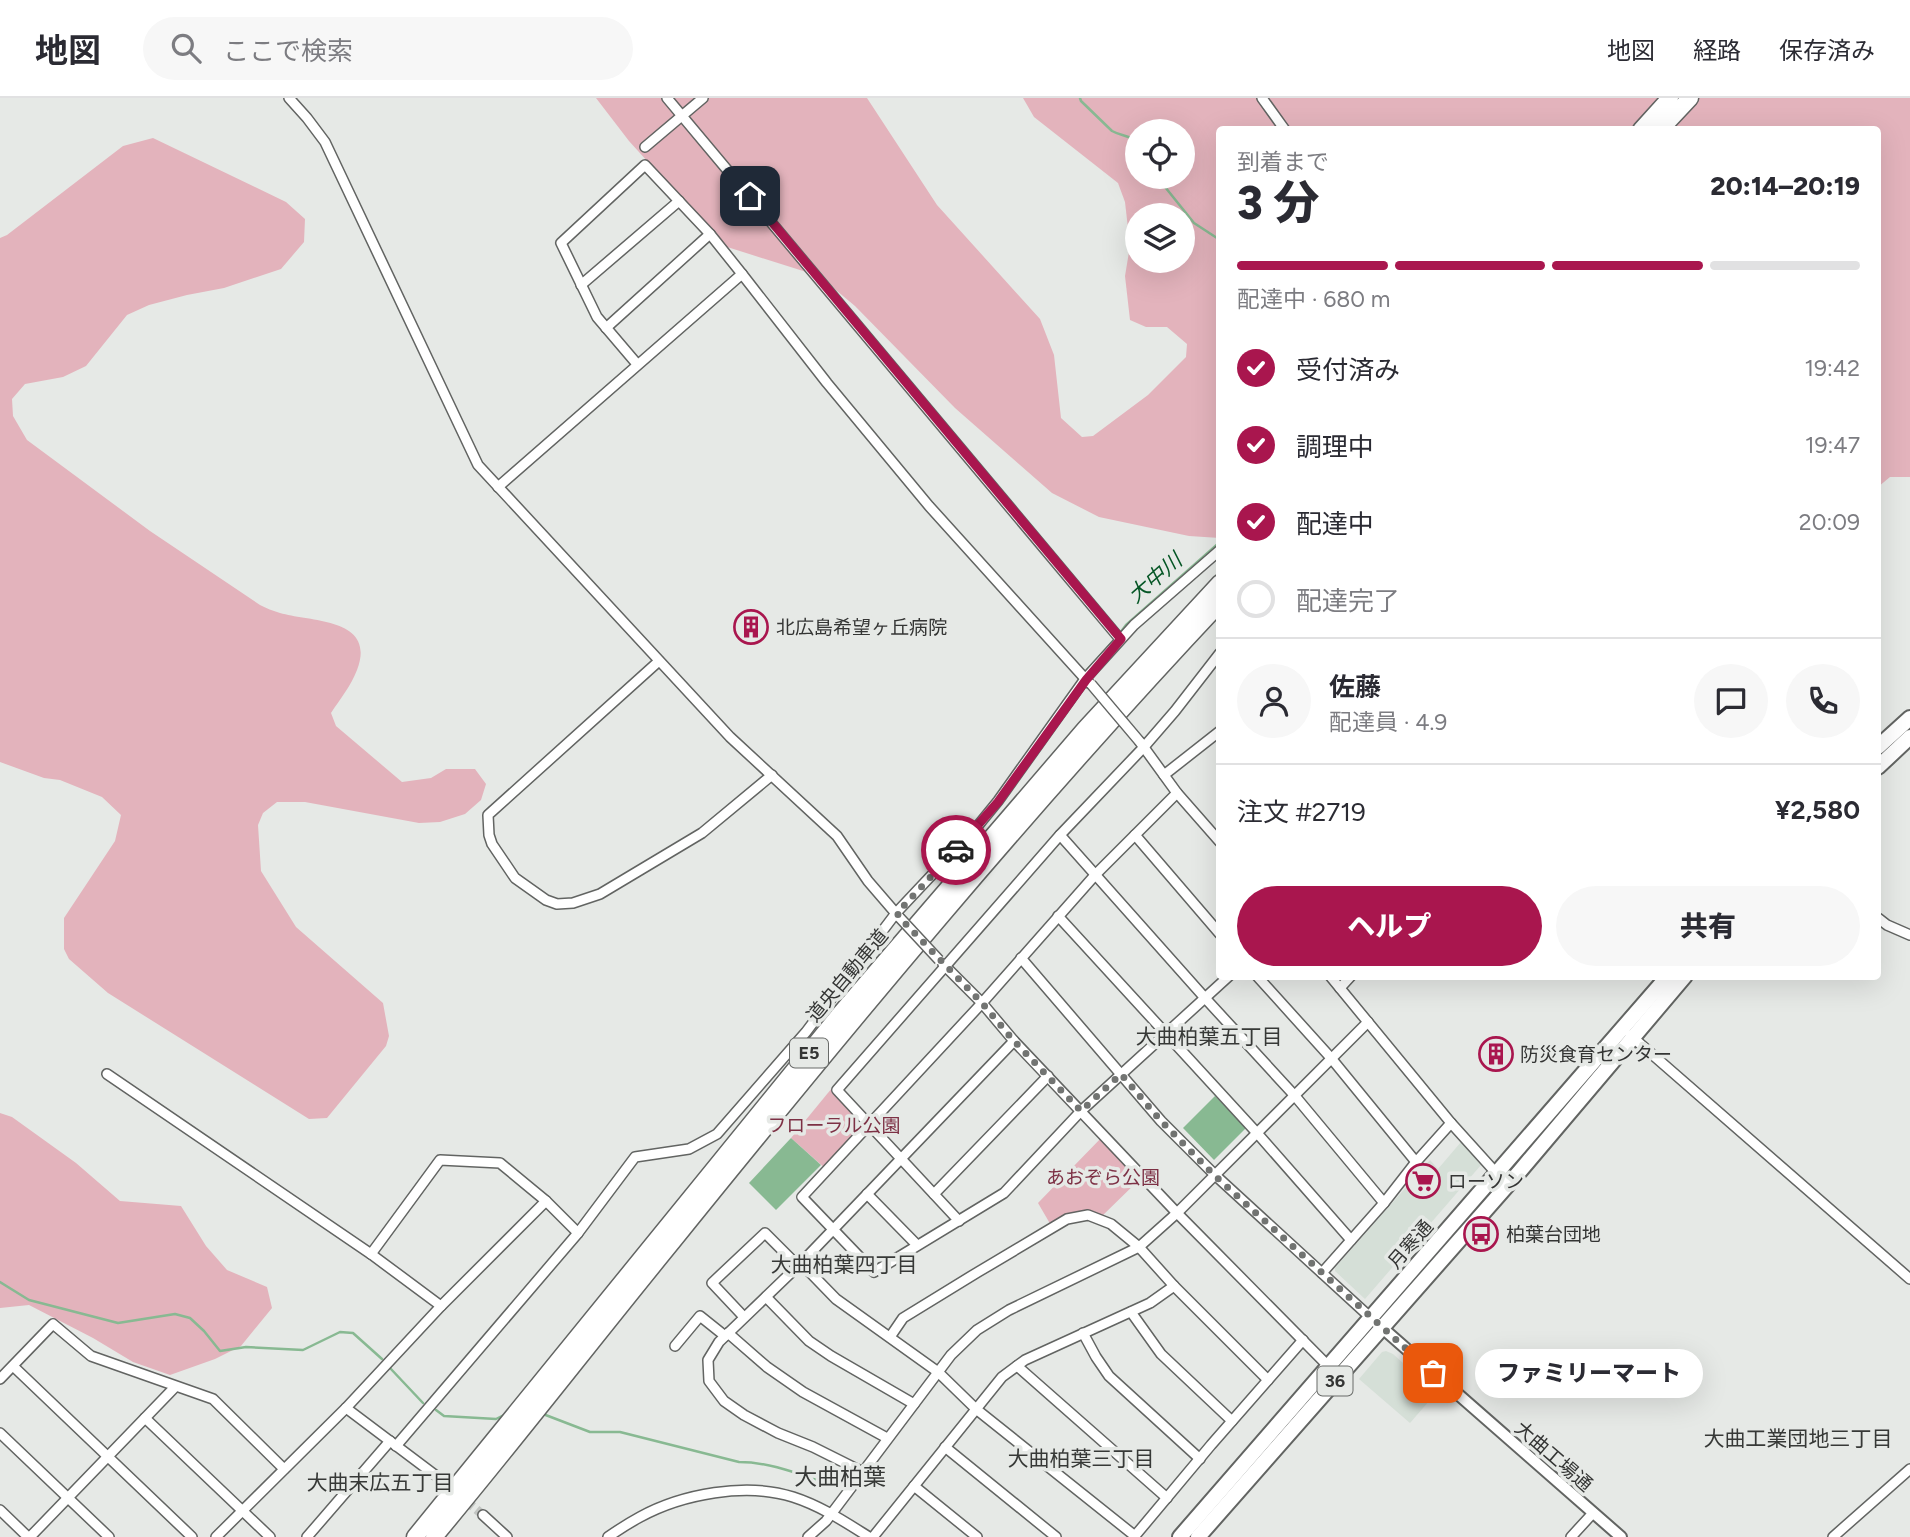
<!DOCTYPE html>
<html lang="ja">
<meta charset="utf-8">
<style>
:root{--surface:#fff;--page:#f7f7f7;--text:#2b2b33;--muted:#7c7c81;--line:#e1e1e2;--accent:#a9164e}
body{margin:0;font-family:Figtree,"Noto Sans JP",sans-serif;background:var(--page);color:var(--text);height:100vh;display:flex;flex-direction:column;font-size:26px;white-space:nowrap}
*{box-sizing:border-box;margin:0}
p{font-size:23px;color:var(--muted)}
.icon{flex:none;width:38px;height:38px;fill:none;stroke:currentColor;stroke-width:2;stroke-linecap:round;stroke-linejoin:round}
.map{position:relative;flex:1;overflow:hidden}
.details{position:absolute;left:1216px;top:28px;width:665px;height:854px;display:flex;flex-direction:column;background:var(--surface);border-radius:7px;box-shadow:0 7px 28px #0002}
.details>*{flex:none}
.buttons{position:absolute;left:1125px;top:21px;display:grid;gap:14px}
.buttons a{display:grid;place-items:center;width:70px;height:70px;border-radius:50%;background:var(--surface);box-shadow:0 7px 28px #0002;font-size:35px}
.pin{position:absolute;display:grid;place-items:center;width:60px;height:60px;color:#fff;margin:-30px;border-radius:14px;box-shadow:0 4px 10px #0006}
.courier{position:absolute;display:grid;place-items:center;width:70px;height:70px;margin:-35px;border:5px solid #a9164e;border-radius:50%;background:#fff;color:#222;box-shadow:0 2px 9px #0007}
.bubble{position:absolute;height:49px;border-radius:24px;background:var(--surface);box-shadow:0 7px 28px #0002;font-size:23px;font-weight:800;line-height:49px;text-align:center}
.headline em{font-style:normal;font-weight:800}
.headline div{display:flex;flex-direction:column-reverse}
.headline{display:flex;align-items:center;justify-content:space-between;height:119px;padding:0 21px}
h1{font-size:46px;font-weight:800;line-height:52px}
.bar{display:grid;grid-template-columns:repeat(4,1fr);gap:10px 7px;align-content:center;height:84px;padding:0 21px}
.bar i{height:9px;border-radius:5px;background:var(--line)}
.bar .selected{background:var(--accent)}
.bar p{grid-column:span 4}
.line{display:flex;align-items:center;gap:18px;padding:0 21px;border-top:2px solid var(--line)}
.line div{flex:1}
.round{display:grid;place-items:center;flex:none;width:74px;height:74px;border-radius:37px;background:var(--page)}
ol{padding:0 21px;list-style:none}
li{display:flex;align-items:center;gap:21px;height:77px}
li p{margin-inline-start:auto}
li .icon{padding:7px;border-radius:50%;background:var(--accent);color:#fff;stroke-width:4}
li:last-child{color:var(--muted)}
li i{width:38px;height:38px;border:4px solid var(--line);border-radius:50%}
.action{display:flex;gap:14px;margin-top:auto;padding:14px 21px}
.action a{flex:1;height:80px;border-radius:42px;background:var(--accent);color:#fff;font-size:28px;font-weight:800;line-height:80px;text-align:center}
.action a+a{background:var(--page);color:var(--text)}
header{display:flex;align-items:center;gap:42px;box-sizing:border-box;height:98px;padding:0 35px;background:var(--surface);border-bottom:2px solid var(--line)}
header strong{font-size:33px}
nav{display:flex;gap:38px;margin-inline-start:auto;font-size:24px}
.search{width:490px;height:63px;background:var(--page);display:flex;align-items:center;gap:18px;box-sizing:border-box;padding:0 24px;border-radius:38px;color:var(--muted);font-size:26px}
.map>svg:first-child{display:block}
.built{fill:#d5dfd7}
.green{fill:#e3b3bc;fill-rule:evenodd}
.water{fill:#88b992}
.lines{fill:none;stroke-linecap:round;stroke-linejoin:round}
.stream{stroke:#88b992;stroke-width:2.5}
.minor-tunnel{stroke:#c2c5c2;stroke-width:9;stroke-dasharray:9 4.5;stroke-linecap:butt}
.minor-casing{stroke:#626462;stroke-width:12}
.tertiary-casing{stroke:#626462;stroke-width:14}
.trunk-casing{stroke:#626462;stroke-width:18}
.motorway-casing{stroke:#626462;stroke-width:19}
.minor{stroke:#fff;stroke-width:9}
.tertiary{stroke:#fff;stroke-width:10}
.trunk{stroke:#fff;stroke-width:14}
.motorway{stroke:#fff;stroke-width:16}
.minor-bridge-casing{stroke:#626462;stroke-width:12;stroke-linecap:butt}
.minor-bridge{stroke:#fff;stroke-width:9}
.done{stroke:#727472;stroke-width:7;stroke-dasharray:0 12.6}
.route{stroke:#a9164e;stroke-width:9}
.labels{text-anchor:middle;stroke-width:7;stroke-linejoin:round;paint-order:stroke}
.shield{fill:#e6e9e6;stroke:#696b69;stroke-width:2}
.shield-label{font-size:18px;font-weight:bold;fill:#343534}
.poi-label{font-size:19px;fill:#343534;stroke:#e6e9e6;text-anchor:start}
.street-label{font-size:19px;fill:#343534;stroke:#e6e9e6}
.park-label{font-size:19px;fill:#7d3145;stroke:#e6e9e6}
.water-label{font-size:21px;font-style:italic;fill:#055625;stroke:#e6e9e6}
.neighbourhood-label{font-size:21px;fill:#373937;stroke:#e6e9e6}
.quarter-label{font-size:23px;fill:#373937;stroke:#e6e9e6}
</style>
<header>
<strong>地図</strong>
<div class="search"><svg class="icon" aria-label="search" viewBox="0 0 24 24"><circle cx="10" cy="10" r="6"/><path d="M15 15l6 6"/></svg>ここで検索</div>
<nav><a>地図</a><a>経路</a><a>保存済み</a></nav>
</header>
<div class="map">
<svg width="1910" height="1439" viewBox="0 0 1910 1439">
<rect width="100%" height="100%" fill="#e6e9e6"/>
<!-- built -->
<g class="built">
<polygon points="1461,1044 1481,1067 1365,1201 1335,1173 1335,1170 1430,1062 1438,1071"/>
<polygon points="1386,1253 1393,1256 1436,1295 1410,1325 1359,1281 1382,1254"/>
</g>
<!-- green -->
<g class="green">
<path d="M596,0H867L937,107L1040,221L1054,257L1061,320L1082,339L1093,338L1148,297L1186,259L1187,246L1167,229H1146L1130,222L1125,178L1130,148L1125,104L1118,85L1034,19L1023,0H1910V379H1890L1878,389V32H1220V440L1189,438L1099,419L1052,395L955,310L855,208L819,178L724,148L629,43ZM1138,33H1183V79H1138ZM1138,117H1183V163H1138Z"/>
<path d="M153,40L286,104L305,121L304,144L281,171L224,190L187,197L149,207L127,217L86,268L63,279L25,286L12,301L13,318L27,342L150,433L260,507C266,510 273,513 280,515C311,524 377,520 357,572C351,588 340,601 331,615L336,628L402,684L431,680L446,671H475L486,686L481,702L465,716L440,724L419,725L305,704H277L263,715L258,727L261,773L296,829L383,905L389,938L386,948L327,1020L309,1021L108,895L69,861L64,851V820L115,743L121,717L102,699L60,682L44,680L0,664V140L7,137L123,48Z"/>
<polygon points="832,990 837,992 869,1027 827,1072 791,1040"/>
<polygon points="0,1015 12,1019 76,1065 120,1103 181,1108 206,1148 227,1172 267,1189 272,1210 241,1248 215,1261 170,1277 133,1264 93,1240 29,1207 0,1210"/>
<polygon points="1104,1037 1143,1078 1099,1121 1088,1117 1052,1129 1038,1105"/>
</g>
<!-- water -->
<g class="water">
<polygon points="1215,998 1246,1030 1214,1062 1183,1030"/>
<polygon points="791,1040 821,1067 776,1112 749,1085"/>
</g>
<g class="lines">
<!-- stream -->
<g class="stream">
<path d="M1080,0L1081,3L1112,33C1121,38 1129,37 1138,44"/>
<polyline points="1157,79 1194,125 1220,142"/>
<polyline points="1120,535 1126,527 1220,444"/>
<polyline points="1085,574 1116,540"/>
<polyline points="0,1184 29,1202 118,1225 175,1216 190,1220 204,1233 220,1253 246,1249 303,1252 340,1234 353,1235 382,1261"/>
<polyline points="390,1270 423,1305"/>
<polyline points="436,1312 444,1318 496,1321 506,1316"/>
<path d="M543,1316L590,1334H620L739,1364C766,1364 791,1373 817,1382"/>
</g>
<!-- minor-tunnel -->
<polyline class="minor-tunnel" points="435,1377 483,1417"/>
<!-- minor casing -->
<g class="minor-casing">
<g id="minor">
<polyline points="289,0 307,20 325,44 478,367 730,639 837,738 868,783 899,819"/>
<polyline points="667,0 1120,541"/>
<polyline points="1262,0 1285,32"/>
<polyline points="645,49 703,0"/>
<polyline points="581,187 679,103"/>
<polyline points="606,230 710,136"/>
<polyline points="637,266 597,219 561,145 645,67 710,136 742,176"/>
<polyline points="498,389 742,176 827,285 929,408 1089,585"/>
<polyline points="659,563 488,717 489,737 492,746 515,780 546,802 557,806 573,805 600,796 702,735 772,677"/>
<polyline points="1140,644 1177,695 1220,744"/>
<polyline points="1164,677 1220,633"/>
<polyline points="1177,695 1096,776 982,905 802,1099 874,1174 1004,1095 1081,1013 1229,878"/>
<polyline points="1060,737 1205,900 1295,998 1384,1105"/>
<polyline points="1135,737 1220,836"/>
<polyline points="1058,818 1257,1035 1351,1142"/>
<polyline points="1878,820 1887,827 1910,837"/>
<polyline points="1021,860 1161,1023 1215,1077 1371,1220"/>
<polyline points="943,866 982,905 1014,943 1177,1115 1339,1279"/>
<polyline points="1257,878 1331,960 1416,1064"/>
<polyline points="1330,878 1451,1025 1507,1087"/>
<polyline points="1340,890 1351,878"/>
<polyline points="1630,937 1910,1181"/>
<polyline points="107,976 371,1156 441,1208"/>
<polyline points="867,1096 917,1147"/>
<polyline points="934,1096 1048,978"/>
<polyline points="959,1123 837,992 1060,737 1143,650 1175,613 1220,555"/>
<polyline points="371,1156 440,1062 500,1065 546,1103 578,1135"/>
<polyline points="801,1165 836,1201 938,1274 976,1311 1135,1438"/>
<polyline points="1322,1175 1384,1105 1416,1064 1451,1025"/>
<polyline points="766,1199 809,1243 831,1258 914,1306"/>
<polyline points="1131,1214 1161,1256 1232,1323"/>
<polyline points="744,1219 712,1185 765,1135 798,1168"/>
<polyline points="728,1235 767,1269 803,1294 887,1340"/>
<polyline points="1083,1235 1096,1259 1109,1278 1200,1361"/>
<polyline points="890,1239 903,1220 978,1174 1067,1121 1088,1117 1111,1126 1139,1149 1174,1188 1268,1282"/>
<polyline points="675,1248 700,1218 725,1238"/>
<polyline points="13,1268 192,1439"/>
<polyline points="1017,1268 1167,1400"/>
<polyline points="0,1281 53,1226 91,1258 213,1301 284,1371"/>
<polyline points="346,1310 435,1377"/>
<polyline points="145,1320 270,1439"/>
<polyline points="0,1335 109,1439"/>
<polyline points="396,1348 578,1135 635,1059 689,1051 717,1036 806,934 896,815 976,730 998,703 1085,581 1134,527 1220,452"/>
<polyline points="945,1349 1056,1439"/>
<polyline points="863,1374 813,1349 778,1335 744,1317 724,1303 709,1283 708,1262 719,1244 801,1165 1014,943"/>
<polyline points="914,1388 977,1439"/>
<polyline points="0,1412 28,1439"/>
<polyline points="483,1417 507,1439"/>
<polyline points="30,1439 175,1289"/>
<polyline points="216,1439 346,1310 441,1208 546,1103"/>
<polyline points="307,1439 390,1343"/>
<path d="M608,1439C618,1432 629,1425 640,1419C682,1396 746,1384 793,1399C821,1408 845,1424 869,1439"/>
<polyline points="808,1439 826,1423 951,1257 977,1232 1009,1212 1139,1149 1177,1115 1368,924"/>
<polyline points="873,1439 1002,1279 1025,1262 1150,1205 1174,1188"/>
<polyline points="1134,1439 1211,1347 1303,1242"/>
<polyline points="1571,1439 1593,1415"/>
<polyline points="1833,1439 1910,1371"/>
</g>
</g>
<!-- tertiary casing -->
<g class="tertiary-casing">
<polyline id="tertiary" points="1371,1220 1621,1439"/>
</g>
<!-- trunk casing -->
<g class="trunk-casing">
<g id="trunk">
<polyline points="1878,649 1910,620"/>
<polyline points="1878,669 1910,639"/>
<polyline points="1180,1439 1668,878"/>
<polyline points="1198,1439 1520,1073 1685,878"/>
</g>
</g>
<!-- motorway casing -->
<g class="motorway-casing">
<g id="motorway">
<polyline points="1641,32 1670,0"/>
<polyline points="1660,32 1690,0"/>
<polyline points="415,1439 840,916 1085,631 1220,485"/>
<path d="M434,1439C515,1342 593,1241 673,1143C849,925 1028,709 1220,505"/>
</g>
</g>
<!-- minor -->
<use href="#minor" class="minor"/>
<!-- tertiary -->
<use href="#tertiary" class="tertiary"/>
<!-- trunk -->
<use href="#trunk" class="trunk"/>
<!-- motorway -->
<use href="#motorway" class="motorway"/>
<!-- minor-bridge casing -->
<g class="minor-bridge-casing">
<g id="minor-bridge">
<polyline points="1091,586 1140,644"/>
<polyline points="900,820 939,862"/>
</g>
</g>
<!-- minor-bridge -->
<use href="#minor-bridge" class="minor-bridge"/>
</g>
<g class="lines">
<!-- done -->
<polyline class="done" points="956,752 897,815 900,820 982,905 1014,943 1081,1013 1121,976 1161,1023 1214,1077 1433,1275"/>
<!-- route -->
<polyline class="route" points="750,98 1121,541 1086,582 998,704 956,752"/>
</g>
<!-- icons -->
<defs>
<g id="building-ring" transform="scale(1.75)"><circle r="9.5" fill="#e6e9e6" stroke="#a9164e" stroke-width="1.5"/><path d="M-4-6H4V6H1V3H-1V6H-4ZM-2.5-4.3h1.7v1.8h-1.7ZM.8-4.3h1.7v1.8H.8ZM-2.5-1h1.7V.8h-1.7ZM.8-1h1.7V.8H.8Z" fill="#a9164e"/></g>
<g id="supermarket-ring" transform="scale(1.75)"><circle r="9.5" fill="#e6e9e6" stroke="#a9164e" stroke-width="1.5"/><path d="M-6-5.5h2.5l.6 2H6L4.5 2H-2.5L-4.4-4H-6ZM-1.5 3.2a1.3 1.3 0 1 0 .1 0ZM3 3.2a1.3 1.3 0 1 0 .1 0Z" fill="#a9164e"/></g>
<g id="bus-ring" transform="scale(1.75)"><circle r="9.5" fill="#e6e9e6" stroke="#a9164e" stroke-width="1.5"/><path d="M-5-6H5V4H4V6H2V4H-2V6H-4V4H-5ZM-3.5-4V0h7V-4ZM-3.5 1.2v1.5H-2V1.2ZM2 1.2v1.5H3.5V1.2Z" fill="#a9164e"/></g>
</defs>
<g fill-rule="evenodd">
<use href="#building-ring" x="751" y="529"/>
<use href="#building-ring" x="1496" y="956"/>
<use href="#supermarket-ring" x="1423" y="1083"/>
<use href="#bus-ring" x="1481" y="1136"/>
</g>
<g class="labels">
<!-- shield labels -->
<g class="shield">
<rect x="790" y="940.5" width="38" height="29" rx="5"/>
<rect x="1317.5" y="1268.5" width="35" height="29" rx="5"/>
</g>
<g class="shield-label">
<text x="809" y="961">E5</text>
<text x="1335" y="1289">36</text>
</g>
<!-- poi labels -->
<g class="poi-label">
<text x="776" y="536">北広島希望ヶ丘病院</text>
<text x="1520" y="963">防災食育センター</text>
<text x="1448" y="1090">ローソン</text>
<text x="1506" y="1143">柏葉台団地</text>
</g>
<!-- street labels -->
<g class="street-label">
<text transform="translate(847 877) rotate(-50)" y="7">道央自動車道</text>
<text transform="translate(1410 1146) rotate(-49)" y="7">月寒通</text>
<text transform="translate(1554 1358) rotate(41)" y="7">大曲工場通</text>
</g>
<!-- park labels -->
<g class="park-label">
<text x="834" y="1034">フローラル公園</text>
<text x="1103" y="1086">あおぞら公園</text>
</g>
<!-- water labels -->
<g class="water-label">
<text transform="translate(1155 480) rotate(-41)" y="7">大中川</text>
</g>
<!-- neighbourhood labels -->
<g class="neighbourhood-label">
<text x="1209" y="946">大曲柏葉五丁目</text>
<text x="844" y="1174">大曲柏葉四丁目</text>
<text x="1798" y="1348">大曲工業団地三丁目</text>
<text x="1081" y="1368">大曲柏葉三丁目</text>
<text x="380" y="1392">大曲末広五丁目</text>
</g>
<!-- quarter labels -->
<g class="quarter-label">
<text x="840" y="1387">大曲柏葉</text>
</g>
</g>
</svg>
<div class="buttons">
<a><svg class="icon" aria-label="locate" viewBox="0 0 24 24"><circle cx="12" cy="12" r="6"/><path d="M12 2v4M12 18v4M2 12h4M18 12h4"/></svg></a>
<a><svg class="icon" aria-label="layers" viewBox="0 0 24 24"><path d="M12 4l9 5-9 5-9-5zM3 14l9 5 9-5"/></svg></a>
</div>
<div class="pin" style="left:1433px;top:1275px;background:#ea580c"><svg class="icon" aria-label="bag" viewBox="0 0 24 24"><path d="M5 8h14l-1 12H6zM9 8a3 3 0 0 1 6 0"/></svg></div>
<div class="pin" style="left:750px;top:98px;background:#1f2937"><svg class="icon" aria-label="home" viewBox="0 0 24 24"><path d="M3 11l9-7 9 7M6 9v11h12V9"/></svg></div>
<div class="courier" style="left:956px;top:752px"><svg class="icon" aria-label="car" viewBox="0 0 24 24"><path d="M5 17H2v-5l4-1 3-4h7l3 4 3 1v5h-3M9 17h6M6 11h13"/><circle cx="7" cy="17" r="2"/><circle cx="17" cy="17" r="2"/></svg></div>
<div class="bubble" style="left:1475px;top:1251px;width:228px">ファミリーマート</div>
<section class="details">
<div class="headline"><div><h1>3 分</h1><p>到着まで</p></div><em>20:14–20:19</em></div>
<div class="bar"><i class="selected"></i><i class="selected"></i><i class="selected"></i><i></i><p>配達中 · 680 m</p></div>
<ol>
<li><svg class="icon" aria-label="check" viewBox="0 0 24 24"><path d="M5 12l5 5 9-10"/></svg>受付済み<p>19:42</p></li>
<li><svg class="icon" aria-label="check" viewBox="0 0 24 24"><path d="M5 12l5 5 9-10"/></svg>調理中<p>19:47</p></li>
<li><svg class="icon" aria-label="check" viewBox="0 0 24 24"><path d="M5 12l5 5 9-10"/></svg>配達中<p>20:09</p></li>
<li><i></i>配達完了</li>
</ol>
<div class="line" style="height:126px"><a class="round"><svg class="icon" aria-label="person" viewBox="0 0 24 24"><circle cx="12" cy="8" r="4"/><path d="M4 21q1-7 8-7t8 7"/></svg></a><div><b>佐藤</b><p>配達員 · 4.9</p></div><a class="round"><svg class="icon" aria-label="chat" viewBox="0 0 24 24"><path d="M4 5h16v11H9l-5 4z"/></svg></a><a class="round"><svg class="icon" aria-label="phone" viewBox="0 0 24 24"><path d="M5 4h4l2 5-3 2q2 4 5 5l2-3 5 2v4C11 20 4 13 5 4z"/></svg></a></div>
<div class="line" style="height:91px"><div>注文 #2719</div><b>¥2,580</b></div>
<div class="action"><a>ヘルプ</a><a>共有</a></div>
</section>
</div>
